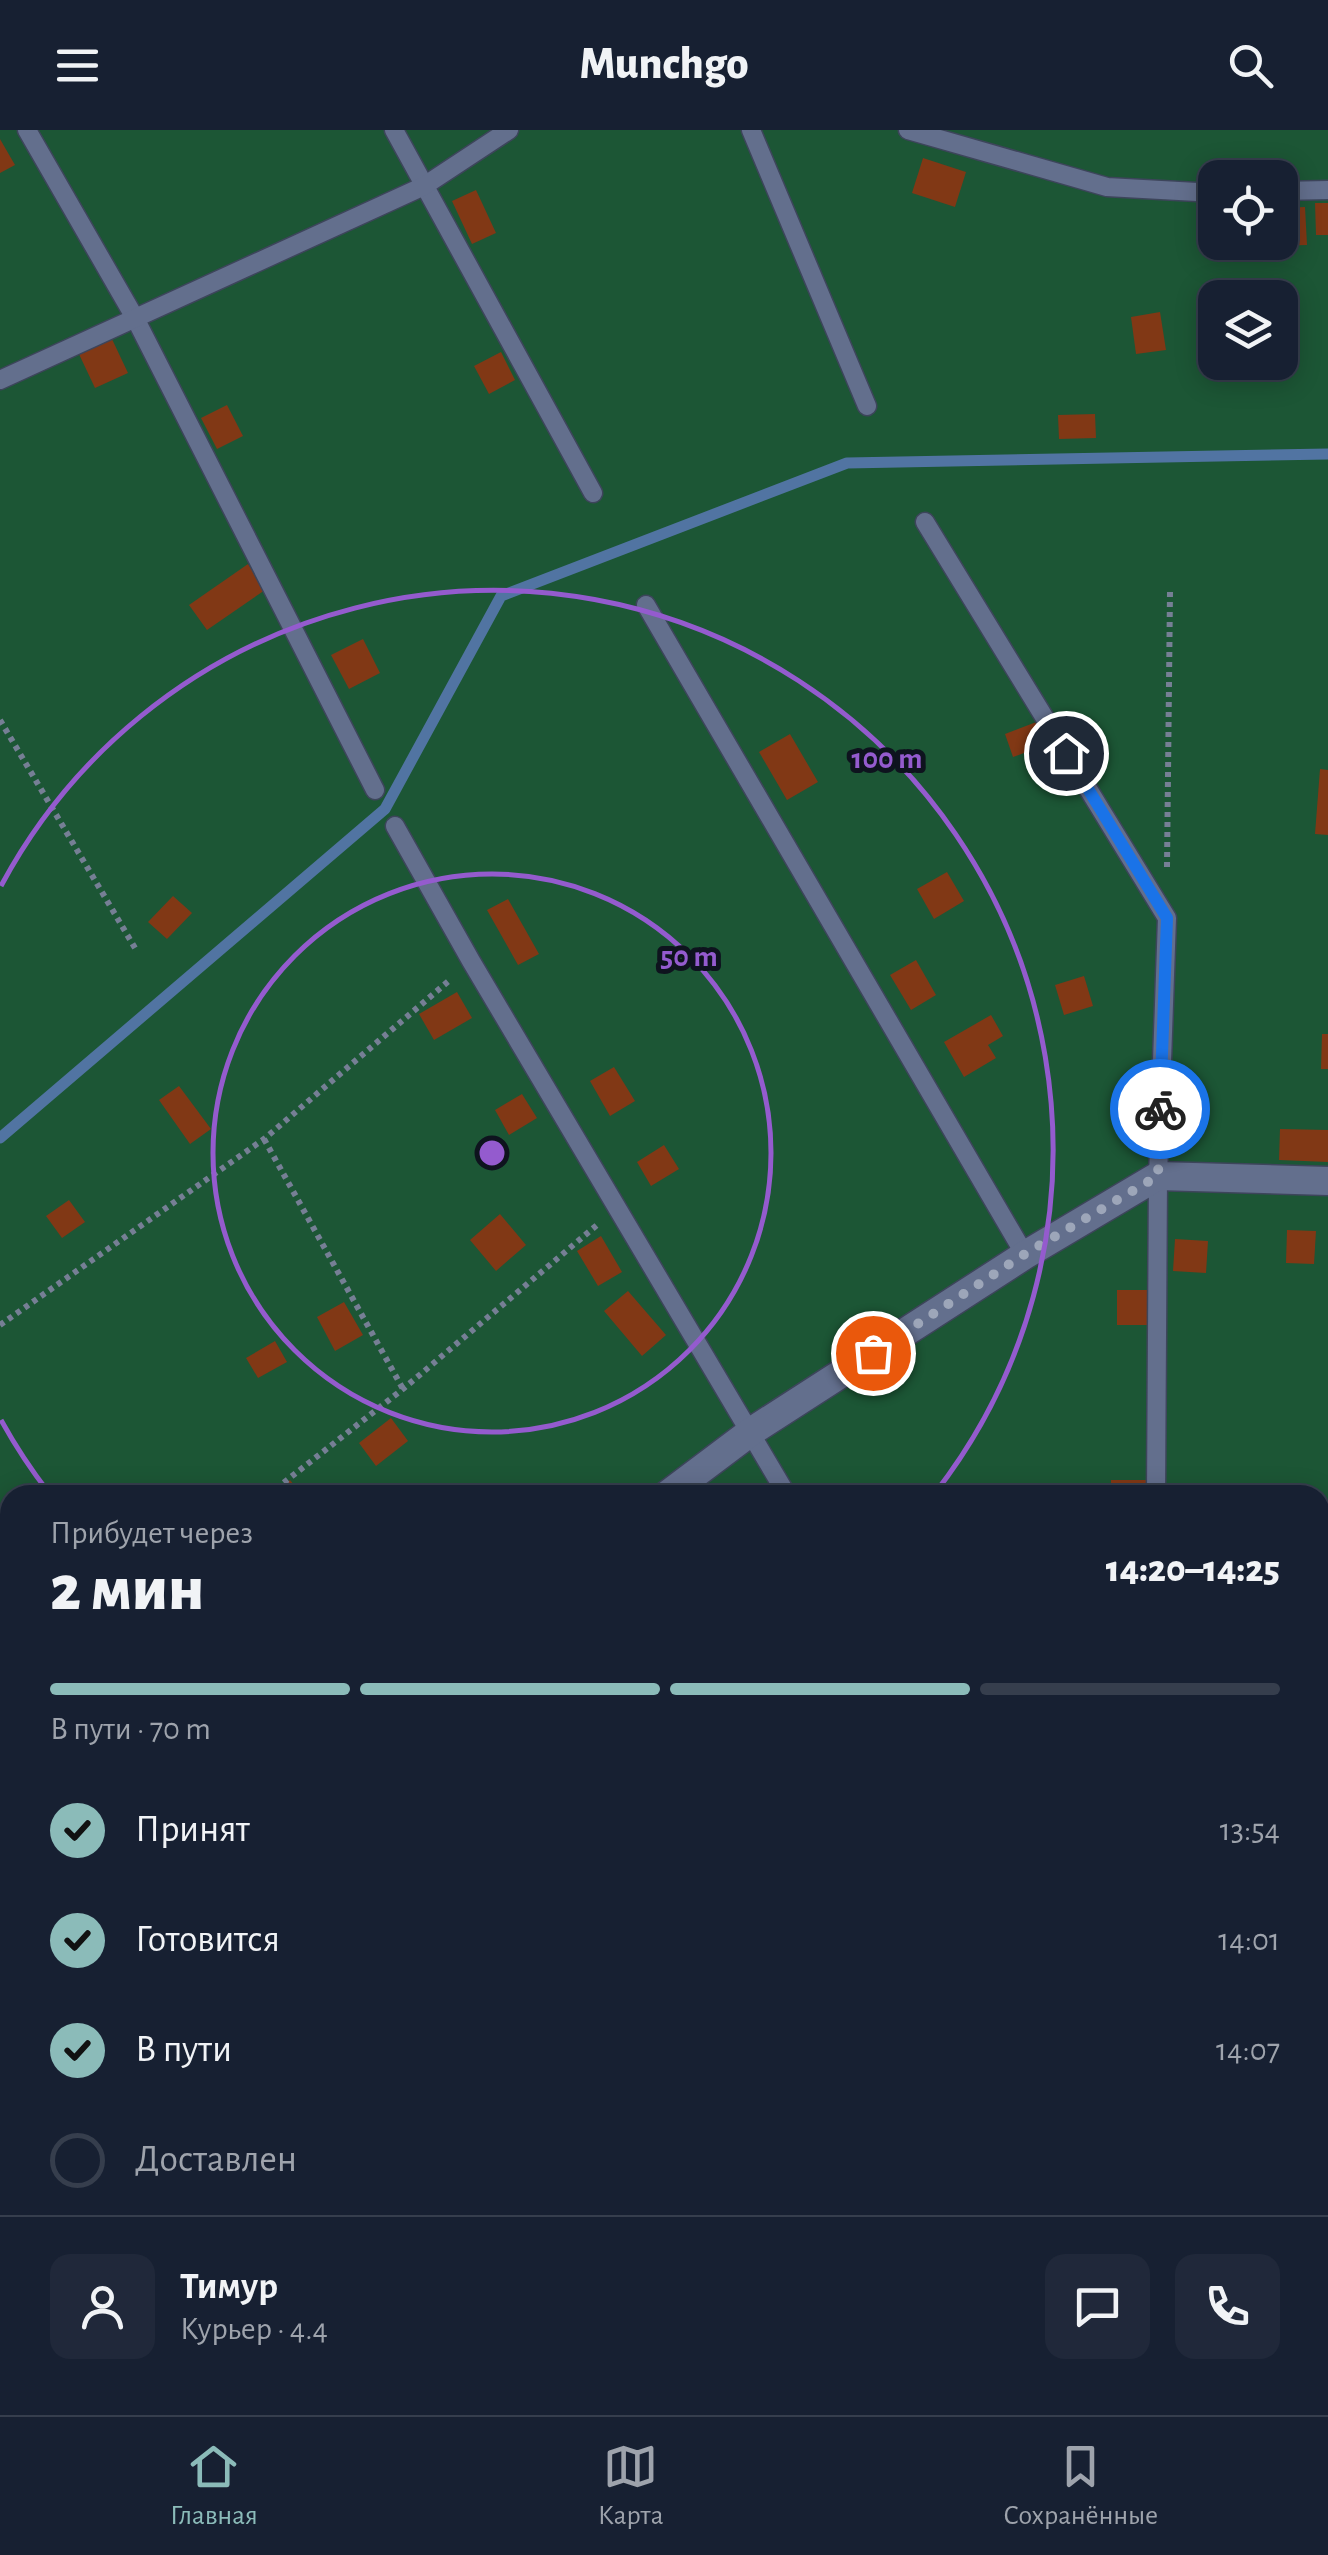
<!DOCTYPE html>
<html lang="ru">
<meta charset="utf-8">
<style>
:root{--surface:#172032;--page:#20283a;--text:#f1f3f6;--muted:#9ea3ac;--line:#363e4d;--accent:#8bbbb9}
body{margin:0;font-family:"Alegreya Sans",sans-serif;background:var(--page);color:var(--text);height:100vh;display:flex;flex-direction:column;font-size:38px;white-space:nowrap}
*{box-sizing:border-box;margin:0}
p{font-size:32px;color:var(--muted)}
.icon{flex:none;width:55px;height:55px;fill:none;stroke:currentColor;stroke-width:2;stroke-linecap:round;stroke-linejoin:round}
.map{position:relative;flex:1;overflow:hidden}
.drawer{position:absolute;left:0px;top:1355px;width:1330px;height:930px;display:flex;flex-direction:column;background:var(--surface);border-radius:30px 30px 0 0;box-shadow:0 5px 25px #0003,0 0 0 2px var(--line)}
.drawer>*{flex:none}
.buttons{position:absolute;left:1198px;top:30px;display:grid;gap:20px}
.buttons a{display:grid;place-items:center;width:100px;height:100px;border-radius:20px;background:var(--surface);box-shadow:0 5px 25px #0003,0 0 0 2px var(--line);font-size:50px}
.pin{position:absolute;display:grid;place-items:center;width:85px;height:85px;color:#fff;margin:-42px;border:5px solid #fff;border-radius:50%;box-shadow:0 2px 10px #0007}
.courier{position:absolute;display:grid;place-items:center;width:100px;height:100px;margin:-50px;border:8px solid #1a73e8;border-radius:50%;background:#fff;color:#222;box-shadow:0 2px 12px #0007}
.summary em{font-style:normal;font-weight:800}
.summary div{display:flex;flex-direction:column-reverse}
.summary{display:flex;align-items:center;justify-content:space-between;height:170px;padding:0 50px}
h1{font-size:65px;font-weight:800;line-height:75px}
.bar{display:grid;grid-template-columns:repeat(4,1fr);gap:15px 10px;align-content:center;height:120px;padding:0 50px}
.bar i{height:12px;border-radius:8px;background:var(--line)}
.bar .active{background:var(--accent)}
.bar p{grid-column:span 4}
.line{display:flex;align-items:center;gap:25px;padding:0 50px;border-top:2px solid var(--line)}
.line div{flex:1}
.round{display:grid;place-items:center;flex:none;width:105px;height:105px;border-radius:20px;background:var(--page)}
ol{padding:0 50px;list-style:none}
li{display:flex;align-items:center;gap:30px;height:110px}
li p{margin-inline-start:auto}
li .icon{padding:10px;border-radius:50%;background:var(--accent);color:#111;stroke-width:4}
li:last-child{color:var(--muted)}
li i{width:55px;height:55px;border:5px solid var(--line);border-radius:50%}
header{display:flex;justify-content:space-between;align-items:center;height:130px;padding:0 50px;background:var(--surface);font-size:45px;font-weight:800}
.tabs{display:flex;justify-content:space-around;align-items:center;height:140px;border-top:2px solid var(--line);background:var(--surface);font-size:28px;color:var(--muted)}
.tabs a{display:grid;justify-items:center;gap:5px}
.tabs .active{color:var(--accent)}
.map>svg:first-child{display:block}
.green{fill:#1c5635;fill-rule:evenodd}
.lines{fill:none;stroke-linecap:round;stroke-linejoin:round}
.stream{stroke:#5174a2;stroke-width:11}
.building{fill:#813815}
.service-casing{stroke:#3d455b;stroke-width:21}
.minor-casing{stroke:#3d455b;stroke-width:31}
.path{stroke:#767f95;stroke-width:6;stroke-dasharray:5 5;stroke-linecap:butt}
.service{stroke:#636f8d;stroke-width:18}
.minor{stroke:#636f8d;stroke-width:28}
.done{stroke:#9da6b9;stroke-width:10;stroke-dasharray:0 18}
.route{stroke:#1a73e8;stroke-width:12}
.ring{fill:none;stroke:#945bce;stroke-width:5}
.centre{fill:#945bce;stroke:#0e131e;stroke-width:5}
.ring-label{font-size:30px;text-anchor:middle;font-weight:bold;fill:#945bce;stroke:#0e131e;stroke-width:10;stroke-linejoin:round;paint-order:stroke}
</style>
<header><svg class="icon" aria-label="menu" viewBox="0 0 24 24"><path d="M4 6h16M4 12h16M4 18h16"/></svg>Munchgo<svg class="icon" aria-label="search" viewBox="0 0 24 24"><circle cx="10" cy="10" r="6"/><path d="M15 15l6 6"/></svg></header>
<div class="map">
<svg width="1328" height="2285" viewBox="0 0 1328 2285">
<rect width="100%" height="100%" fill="#1f2a43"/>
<!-- green -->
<path class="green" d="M0,0H1328V2285H0ZM1215,48H1280V112H1215ZM1215,168H1280V232H1215ZM10,1365H1320V2275H10Z"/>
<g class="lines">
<!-- stream -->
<g class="stream">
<polyline points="0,1008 385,679 501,466 847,333 1328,324"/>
<polyline points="0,2148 10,2165"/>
<polyline points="237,2275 240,2285"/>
</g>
</g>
<!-- building -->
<g class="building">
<polygon points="0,9 15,35 0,43"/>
<polygon points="923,28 966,42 955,77 912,63"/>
<polygon points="476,60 496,103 472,114 452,71"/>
<polygon points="1315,73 1328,73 1328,105 1316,105"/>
<polygon points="1305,77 1307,115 1240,117 1240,112 1280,112 1280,78"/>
<polygon points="1160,182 1166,220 1136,224 1131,187"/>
<polygon points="111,207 128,243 95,258 78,222"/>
<polygon points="501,222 515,250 489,264 474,236"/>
<polygon points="227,275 243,306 217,319 201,288"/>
<polygon points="1095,284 1096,308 1059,309 1058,285"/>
<polygon points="248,434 265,460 207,500 189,475"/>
<polygon points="363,509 380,543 349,559 331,525"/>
<polygon points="1039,591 1048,614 1013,627 1005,604"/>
<polygon points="790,604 818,652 787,670 759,622"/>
<polygon points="1320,639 1328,640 1328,705 1315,704"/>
<polygon points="947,742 964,771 934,789 917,759"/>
<polygon points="173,766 192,783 167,809 148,792"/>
<polygon points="508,769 539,824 518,835 487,780"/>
<polygon points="916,830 936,865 911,880 890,845"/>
<polygon points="1084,846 1093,876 1064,885 1055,855"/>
<polygon points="457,862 472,888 434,910 419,884"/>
<polygon points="991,885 1003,906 988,915 996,928 964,947 944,912"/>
<polygon points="1322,904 1328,904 1328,939 1321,939"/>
<polygon points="614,937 635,971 610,986 590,951"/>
<polygon points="179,956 211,999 190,1014 159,970"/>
<polygon points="522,964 537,988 509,1005 495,980"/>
<polygon points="1280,999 1328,1000 1328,1032 1279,1030"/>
<polygon points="664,1015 679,1039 651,1056 637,1032"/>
<polygon points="69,1070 85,1092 62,1108 46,1086"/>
<polygon points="500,1084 526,1115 496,1141 470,1110"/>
<polygon points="1287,1100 1316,1101 1314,1134 1286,1133"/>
<polygon points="601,1106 622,1142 598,1156 577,1121"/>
<polygon points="1175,1109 1208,1111 1206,1143 1173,1141"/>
<rect x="1117" y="1160" width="36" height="35"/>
<polygon points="628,1161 666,1205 642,1226 604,1181"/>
<polygon points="344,1172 363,1205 335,1221 317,1187"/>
<polygon points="275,1211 287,1232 258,1248 246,1228"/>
<polygon points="391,1288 408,1311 376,1336 359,1313"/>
<polygon points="290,1350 302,1365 271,1365"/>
<rect x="1111" y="1350" width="38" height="15"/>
<polygon points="10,1841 10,1881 0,1885 0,1844"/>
<polygon points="1325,2054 1328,2056 1328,2091 1320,2086 1320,2061"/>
<polygon points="328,2275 332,2285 306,2285"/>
</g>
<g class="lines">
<!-- service casing -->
<g class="service-casing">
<g id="service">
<polyline points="27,0 135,188 375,660"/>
<polyline points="394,0 593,363"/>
<polyline points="751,0 867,276"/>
<polyline points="908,0 1107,57 1215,63"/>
<polyline points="1280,61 1328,60"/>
<polyline points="0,250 424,56 509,0"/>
<polyline points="925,392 1167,788 1158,1046 1156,1365"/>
<polyline points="646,475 1025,1125"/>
<polyline points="395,696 471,831 787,1365"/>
<polyline points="1320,1981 1328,1987"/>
<polyline points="1320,2184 1328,2187"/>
<polyline points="726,2285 734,2275"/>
<polyline points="1091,2285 1098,2275"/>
</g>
</g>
<!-- minor casing -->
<g class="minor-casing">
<g id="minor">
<polyline points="667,1365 752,1301 1025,1125 1158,1046 1328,1051"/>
<polyline points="0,1524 10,1530"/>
<polyline points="1110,2275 1118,2285"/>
</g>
</g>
<!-- path -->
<g class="path">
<polyline points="0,590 135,818"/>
<polyline points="1167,737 1170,462"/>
<polyline points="264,1009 403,1259"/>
<polyline points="0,1195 264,1009 451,849"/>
<polyline points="268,1365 403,1259 597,1095"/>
<polyline points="0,1580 10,1571"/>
</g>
<!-- service -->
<use href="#service" class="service"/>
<!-- minor -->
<use href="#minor" class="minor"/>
</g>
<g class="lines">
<!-- done -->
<polyline class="done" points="873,1223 1025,1124 1158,1046 1160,979"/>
<!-- route -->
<polyline class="route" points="1066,623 1167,788 1160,979"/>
</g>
<!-- distance rings -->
<g class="ring">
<circle cx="492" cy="1023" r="279"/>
<path d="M49 1363A559 559 0 0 1 1 1290M1 756A559 559 0 1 1 935 1363"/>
</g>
<circle cx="492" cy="1023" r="15" class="centre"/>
<g class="ring-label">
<text x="887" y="638">100 m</text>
<text x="689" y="836">50 m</text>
</g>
</svg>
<div class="buttons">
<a><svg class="icon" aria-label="locate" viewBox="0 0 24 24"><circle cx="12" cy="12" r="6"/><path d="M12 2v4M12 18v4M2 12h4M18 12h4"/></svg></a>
<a><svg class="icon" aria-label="layers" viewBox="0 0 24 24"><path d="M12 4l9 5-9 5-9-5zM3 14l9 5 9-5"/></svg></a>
</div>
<div class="pin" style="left:873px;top:1223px;background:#ea580c"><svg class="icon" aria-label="bag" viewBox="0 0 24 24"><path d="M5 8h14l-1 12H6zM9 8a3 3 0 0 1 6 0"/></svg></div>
<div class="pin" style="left:1066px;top:623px;background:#1f2937"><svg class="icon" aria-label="home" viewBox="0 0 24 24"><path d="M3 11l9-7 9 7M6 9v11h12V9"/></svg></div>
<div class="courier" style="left:1160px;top:979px"><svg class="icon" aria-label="bike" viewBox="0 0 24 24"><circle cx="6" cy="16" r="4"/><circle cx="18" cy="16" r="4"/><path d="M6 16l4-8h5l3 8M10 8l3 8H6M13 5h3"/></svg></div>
<section class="drawer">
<div class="summary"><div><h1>2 мин</h1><p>Прибудет через</p></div><em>14:20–14:25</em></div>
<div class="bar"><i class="active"></i><i class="active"></i><i class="active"></i><i></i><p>В пути · 70 m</p></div>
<ol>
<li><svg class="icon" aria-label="check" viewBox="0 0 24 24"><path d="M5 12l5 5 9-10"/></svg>Принят<p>13:54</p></li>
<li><svg class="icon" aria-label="check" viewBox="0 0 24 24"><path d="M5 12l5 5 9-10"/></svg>Готовится<p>14:01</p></li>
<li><svg class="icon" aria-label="check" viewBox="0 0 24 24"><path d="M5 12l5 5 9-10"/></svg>В пути<p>14:07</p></li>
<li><i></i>Доставлен</li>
</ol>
<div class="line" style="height:180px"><a class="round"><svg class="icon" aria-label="person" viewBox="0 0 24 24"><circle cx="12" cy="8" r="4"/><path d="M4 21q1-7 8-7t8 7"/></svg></a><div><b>Тимур</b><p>Курьер · 4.4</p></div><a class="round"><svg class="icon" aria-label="chat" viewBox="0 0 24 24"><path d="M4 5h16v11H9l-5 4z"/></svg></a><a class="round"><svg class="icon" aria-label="phone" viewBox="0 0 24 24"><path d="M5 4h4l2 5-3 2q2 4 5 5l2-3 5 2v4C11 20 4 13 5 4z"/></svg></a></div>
</section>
</div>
<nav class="tabs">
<a class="active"><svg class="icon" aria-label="home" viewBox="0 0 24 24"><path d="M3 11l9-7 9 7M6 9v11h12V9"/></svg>Главная</a>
<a><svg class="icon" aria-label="map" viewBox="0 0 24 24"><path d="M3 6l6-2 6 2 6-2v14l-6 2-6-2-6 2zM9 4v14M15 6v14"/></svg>Карта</a>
<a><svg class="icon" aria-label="saved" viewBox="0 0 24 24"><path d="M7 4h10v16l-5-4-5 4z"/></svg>Сохранённые</a>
</nav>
